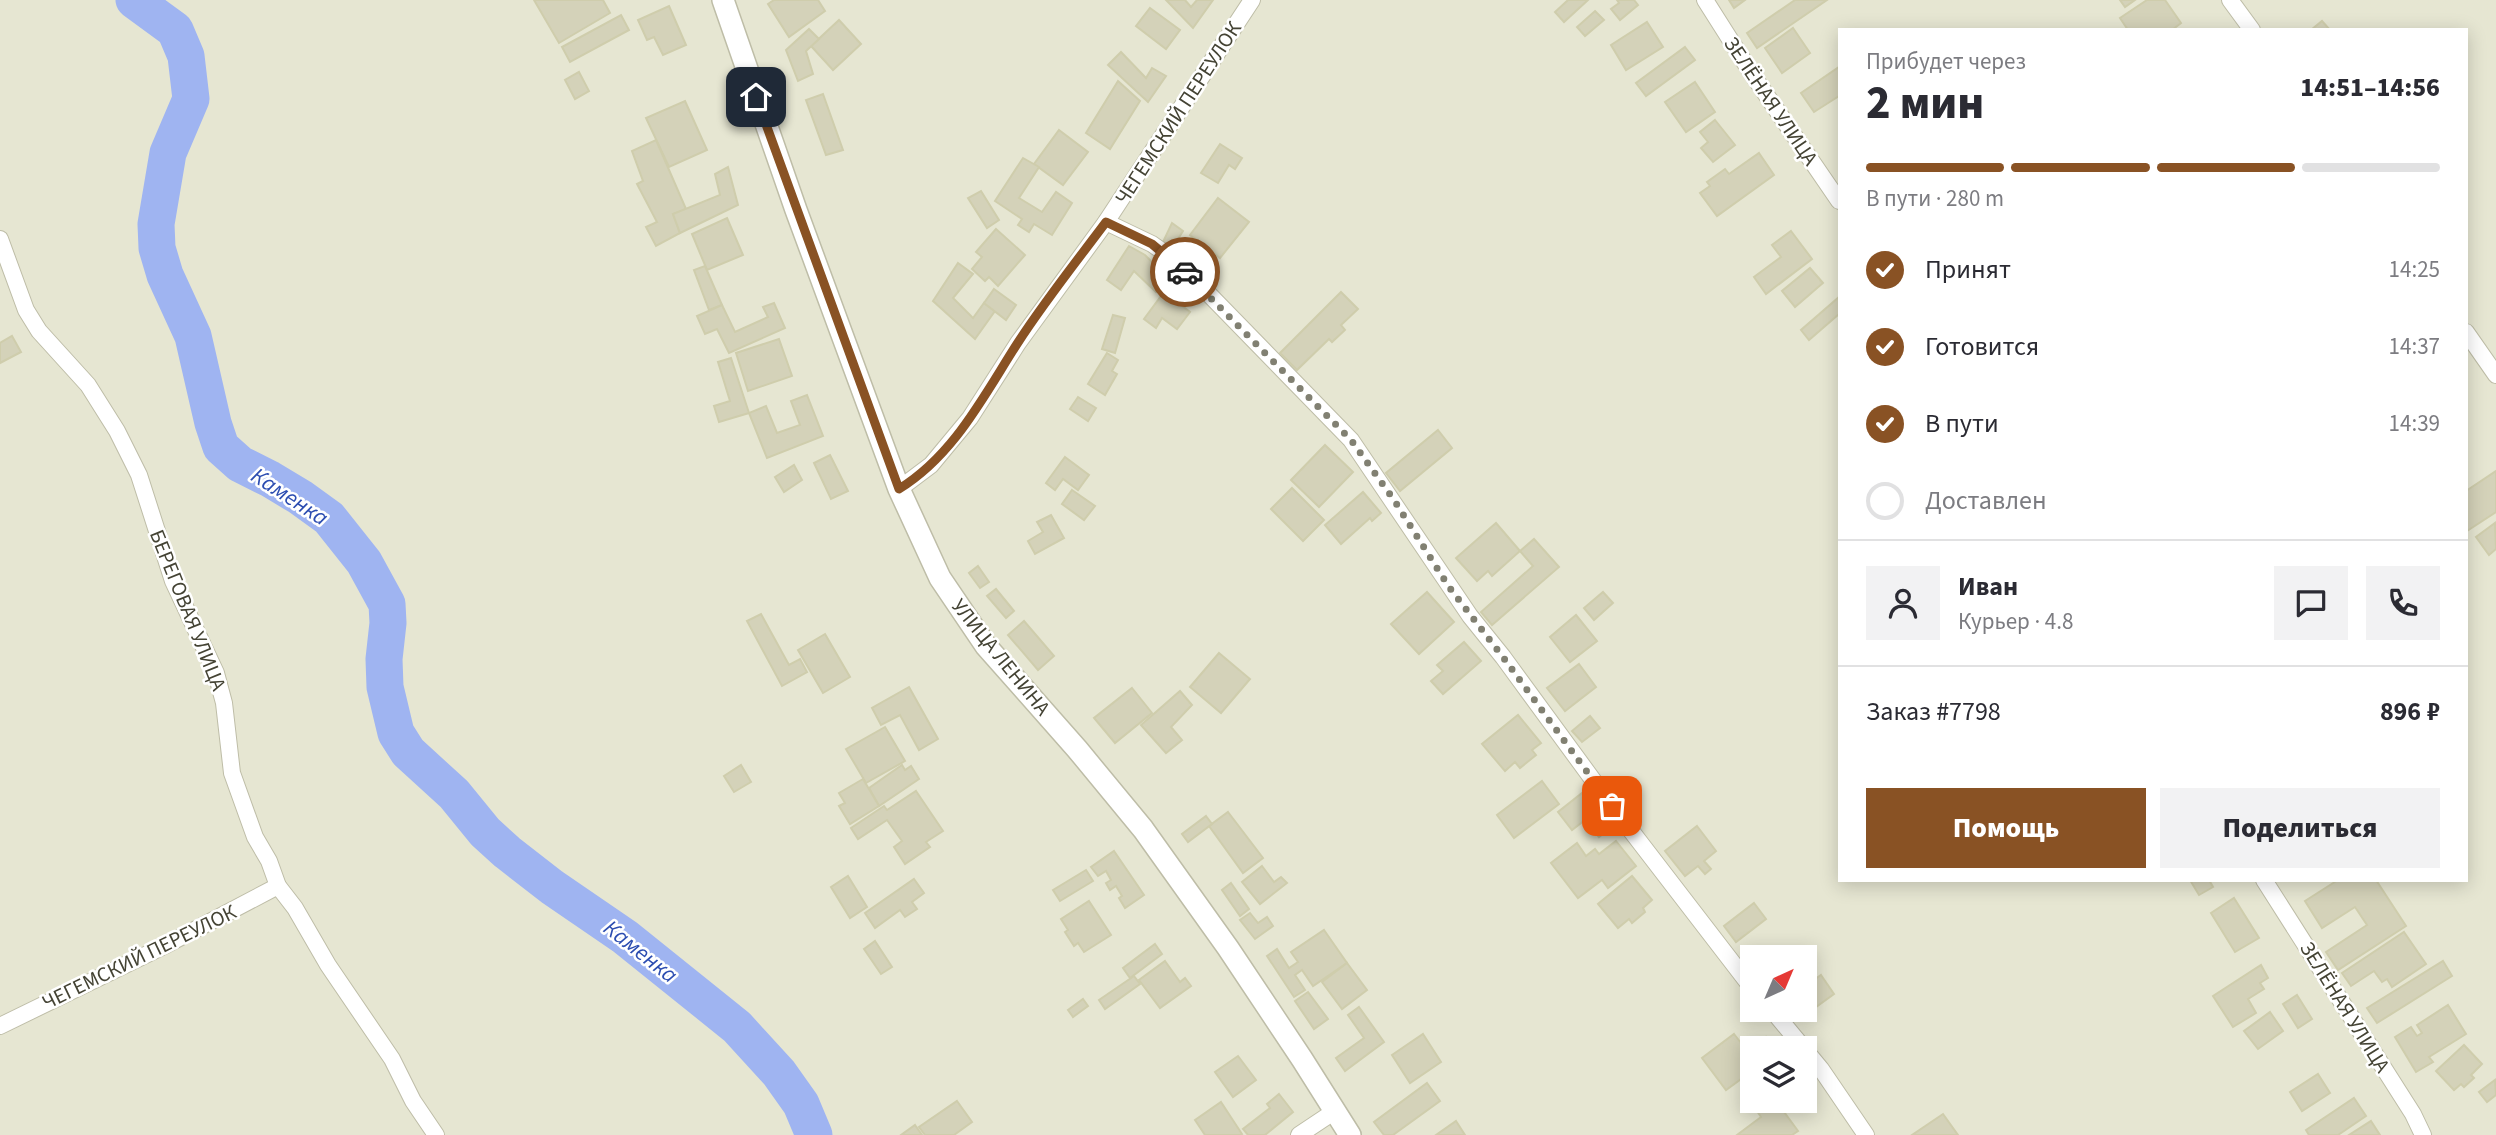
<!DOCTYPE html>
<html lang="ru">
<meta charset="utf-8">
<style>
:root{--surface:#fff;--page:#f2f2f3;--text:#2b2b33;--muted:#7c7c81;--line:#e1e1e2;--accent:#895224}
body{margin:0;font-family:"Source Sans 3",sans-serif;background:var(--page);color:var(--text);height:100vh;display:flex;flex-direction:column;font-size:26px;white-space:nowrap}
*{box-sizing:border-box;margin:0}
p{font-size:23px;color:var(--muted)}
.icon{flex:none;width:38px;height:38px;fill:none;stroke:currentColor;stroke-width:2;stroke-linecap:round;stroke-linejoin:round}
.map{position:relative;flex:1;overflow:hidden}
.drawer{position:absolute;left:1838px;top:28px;width:630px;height:854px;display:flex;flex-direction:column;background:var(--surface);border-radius:0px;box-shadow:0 4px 18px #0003}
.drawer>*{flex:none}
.needle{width:46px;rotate:44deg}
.tools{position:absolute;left:1740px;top:945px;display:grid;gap:14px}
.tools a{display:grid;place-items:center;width:77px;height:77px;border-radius:0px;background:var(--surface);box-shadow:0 4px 18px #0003;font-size:35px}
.pin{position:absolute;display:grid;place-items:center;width:60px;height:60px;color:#fff;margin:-30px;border-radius:14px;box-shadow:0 4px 10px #0006}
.courier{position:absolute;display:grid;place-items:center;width:70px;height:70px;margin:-35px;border:5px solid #895224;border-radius:50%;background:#fff;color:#222;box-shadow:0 2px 9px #0007}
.overview em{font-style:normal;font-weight:800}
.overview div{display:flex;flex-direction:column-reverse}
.overview{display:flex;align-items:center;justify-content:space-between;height:119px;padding:0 28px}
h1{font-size:46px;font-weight:800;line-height:52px}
.bar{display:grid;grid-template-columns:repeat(4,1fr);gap:10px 7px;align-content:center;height:84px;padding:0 28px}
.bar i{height:9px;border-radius:5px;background:var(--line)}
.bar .selected{background:var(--accent)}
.bar p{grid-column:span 4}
.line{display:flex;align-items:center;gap:18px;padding:0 28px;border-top:2px solid var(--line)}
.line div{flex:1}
.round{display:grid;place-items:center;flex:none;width:74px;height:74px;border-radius:0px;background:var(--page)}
ol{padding:0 28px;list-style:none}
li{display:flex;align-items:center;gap:21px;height:77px}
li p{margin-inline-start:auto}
li .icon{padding:7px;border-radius:50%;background:var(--accent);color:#fff;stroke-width:4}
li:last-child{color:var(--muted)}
li i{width:38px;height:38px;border:4px solid var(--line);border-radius:50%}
.button{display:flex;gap:14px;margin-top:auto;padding:14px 28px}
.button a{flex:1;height:80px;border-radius:0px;background:var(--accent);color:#fff;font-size:28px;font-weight:800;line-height:80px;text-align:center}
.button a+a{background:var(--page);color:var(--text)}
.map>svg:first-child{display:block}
.residential{fill:#e6e6d2;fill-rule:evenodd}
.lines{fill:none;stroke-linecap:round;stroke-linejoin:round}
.river{stroke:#9fb4f1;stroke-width:37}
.building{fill:#d4d2b9;stroke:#cfcdac;stroke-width:2}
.minor-casing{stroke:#bebda7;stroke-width:18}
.tertiary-casing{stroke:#bebda7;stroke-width:24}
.minor{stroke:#fff;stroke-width:16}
.tertiary{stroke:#fff;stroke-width:21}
.done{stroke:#818072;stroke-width:7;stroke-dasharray:0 12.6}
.route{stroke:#895224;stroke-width:9}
.labels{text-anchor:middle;stroke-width:5;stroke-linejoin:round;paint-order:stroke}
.street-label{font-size:21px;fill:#444334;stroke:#fff}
.water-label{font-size:23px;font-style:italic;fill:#2c4db1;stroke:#fff}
</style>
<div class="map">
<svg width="2496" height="1135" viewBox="0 0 2496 1135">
<rect width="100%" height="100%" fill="#f2f2e4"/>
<!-- residential -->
<path class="residential" d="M0,0H2496V1135H0ZM1839,30H2466V880H1839ZM1752,957H1804V1010H1752ZM1752,1048H1804V1101H1752Z"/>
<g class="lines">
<!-- river -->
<polyline class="river" points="134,0 175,30 186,56 191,99 168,153 156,224 157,248 165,275 193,336 213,423 221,447 240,464 270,479 300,497 329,518 364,562 387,604 388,623 384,659 385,687 396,733 408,752 454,794 485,832 507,852 552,887 625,937 737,1027 779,1073 801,1104 814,1135"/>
</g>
<!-- building -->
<g class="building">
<polygon points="534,0 603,0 610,13 559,43"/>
<polygon points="774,0 818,0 825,11 789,37 768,4"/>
<polygon points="1166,0 1185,0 1191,7 1197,0 1213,0 1193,28"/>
<polygon points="1568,0 1588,0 1564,22 1555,12"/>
<polygon points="1617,0 1634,0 1638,5 1620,20 1611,9 1619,3"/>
<polygon points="1729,0 1745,0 1734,8"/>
<polygon points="1795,0 1827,0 1757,48 1747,33"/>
<polygon points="2120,0 2135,0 2125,7"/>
<polygon points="2147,0 2165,0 2181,23 2172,30 2128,30 2120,18"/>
<polygon points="669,6 686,45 663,55 654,37 647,40 638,20"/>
<polygon points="1150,8 1180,30 1166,49 1136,26"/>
<polygon points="1595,11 1604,20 1585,36 1577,27"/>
<polygon points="621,15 629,30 570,62 562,47"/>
<polygon points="839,20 861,44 833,70 811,46"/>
<polygon points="2322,21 2330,30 2311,30"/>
<polygon points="1647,22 1663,47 1626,70 1611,45"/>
<polygon points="1793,28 1810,53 1782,73 1765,48"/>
<polygon points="809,29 819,39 806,51 813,74 798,81 786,50"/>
<polygon points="1685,47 1695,60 1646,96 1636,83"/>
<polygon points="1121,52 1146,78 1152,68 1166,76 1148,102 1108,65"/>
<polygon points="1839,67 1839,96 1814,112 1801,93"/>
<polygon points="579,72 589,91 575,99 565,80"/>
<polygon points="1118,81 1140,101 1110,149 1086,133"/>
<polygon points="1695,82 1715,112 1686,132 1665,102"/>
<polygon points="823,94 843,150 826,155 806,100"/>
<polygon points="685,101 707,150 669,167 646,118"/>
<polygon points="1715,120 1735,145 1713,162 1701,148 1708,142 1700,132"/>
<polygon points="1059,130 1088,152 1063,185 1034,164"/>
<polygon points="656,140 686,209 673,214 680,233 656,246 646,227 657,222 637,184 643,181 632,151"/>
<polygon points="1220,144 1242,158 1235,169 1229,165 1218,183 1201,173"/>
<polygon points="1759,153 1774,175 1717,216 1700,193 1710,186 1707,182 1725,169 1729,174"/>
<polygon points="1023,158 1039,167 1019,198 1042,212 1056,192 1072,203 1052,235 1034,224 1029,232 1018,225 1022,219 995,201"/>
<polygon points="728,167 738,205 680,233 673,214 720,195 715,174"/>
<polygon points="981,191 999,220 987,228 968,198"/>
<polygon points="1218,198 1249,222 1220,258 1190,235"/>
<polygon points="727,218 743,255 707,270 692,234"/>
<polygon points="1172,223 1183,231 1178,239 1211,269 1203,277 1163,242"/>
<polygon points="996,229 1025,255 998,286 989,277 985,281 972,269 982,257 976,252"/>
<polygon points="1791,231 1812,259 1766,294 1754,277 1781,257 1772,245"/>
<polygon points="1129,246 1145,255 1169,279 1156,292 1134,271 1121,290 1107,280"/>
<polygon points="958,263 973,274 953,298 973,318 984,303 995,311 975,339 933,301"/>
<polygon points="705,266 722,305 709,310 694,270"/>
<polygon points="1810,268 1823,283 1795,307 1782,291"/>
<polygon points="994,289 1016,305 1006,320 984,303"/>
<polygon points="1164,292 1190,312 1177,329 1162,318 1156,328 1144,319"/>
<polygon points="1341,292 1358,309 1341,325 1345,330 1332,342 1329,339 1297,370 1280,353"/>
<polygon points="1839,297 1839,314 1809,340 1801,330"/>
<polygon points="774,303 785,328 729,353 717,329 705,334 697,316 722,305 735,332 768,317 763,307"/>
<polygon points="1113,315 1125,318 1115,353 1102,349"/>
<polygon points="12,336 21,352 0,363 0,343"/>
<polygon points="779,339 792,376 748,391 736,353"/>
<polygon points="1107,353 1118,360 1112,371 1117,374 1105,395 1088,384"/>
<polygon points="731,358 749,413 719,422 714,406 730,401 718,362"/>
<polygon points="807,395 823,436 767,458 749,413 766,406 777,433 800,425 791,401"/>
<polygon points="1078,397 1096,408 1088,421 1070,409"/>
<polygon points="1438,430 1452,448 1400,491 1386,473"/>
<polygon points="1325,445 1353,472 1319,507 1291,480"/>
<polygon points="830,455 848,491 831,499 814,463"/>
<polygon points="1065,457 1089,475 1078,490 1063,479 1055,490 1046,483"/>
<polygon points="794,465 802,480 784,492 775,477"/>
<polygon points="2496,471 2496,512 2467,531 2466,491"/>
<polygon points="1292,488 1324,520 1303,541 1271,509"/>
<polygon points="1072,490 1095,506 1084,520 1062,504"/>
<polygon points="1363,492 1381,513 1372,521 1370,518 1341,544 1325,525"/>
<polygon points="1051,515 1064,538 1035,554 1028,541 1043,532 1037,522"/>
<polygon points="1496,523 1520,551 1492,576 1488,571 1477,581 1456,558"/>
<polygon points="2495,523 2496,549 2489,555 2476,537"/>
<polygon points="1534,539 1559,567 1492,625 1481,612 1533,566 1520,551"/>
<polygon points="978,566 989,582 980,588 969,573"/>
<polygon points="996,589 1014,611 1006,618 987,596"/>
<polygon points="1427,592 1454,622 1419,654 1391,624"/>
<polygon points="1603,592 1613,603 1594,620 1584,608"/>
<polygon points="761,614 789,665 800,659 807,672 782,686 747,621"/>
<polygon points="1576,615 1597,641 1570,662 1550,637"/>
<polygon points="1024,621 1054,656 1038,670 1008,635"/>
<polygon points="825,634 850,677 823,693 798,650"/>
<polygon points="1464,642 1481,661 1443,694 1431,681 1443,671 1437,665"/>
<polygon points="1219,653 1250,679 1221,713 1190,687"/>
<polygon points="1579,664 1596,687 1565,711 1547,688"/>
<polygon points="909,687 938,739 919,750 900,715 881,725 872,708"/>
<polygon points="1132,688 1152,713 1115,743 1094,718"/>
<polygon points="1180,691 1192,705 1171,727 1182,740 1166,753 1141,725"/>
<polygon points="1518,715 1541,743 1532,750 1536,755 1520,768 1515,762 1505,771 1482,744"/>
<polygon points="1590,716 1600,728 1582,742 1572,731"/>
<polygon points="885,727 905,761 866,783 846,749"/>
<polygon points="741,765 751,782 734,792 724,776"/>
<polygon points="902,765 905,770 911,766 919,779 879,806 869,788"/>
<polygon points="863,779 879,806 850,824 839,806 845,803 839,793"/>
<polygon points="1542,781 1559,804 1514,838 1497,815"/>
<polygon points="916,791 943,831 926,842 930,847 905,864 894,847 902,841 887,820 858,839 851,828 884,806 887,810"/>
<polygon points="1582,793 1609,829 1599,837 1585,820 1572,830 1558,812"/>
<polygon points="1228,812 1263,858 1243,873 1209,826"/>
<polygon points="1206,816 1212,824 1188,842 1182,834"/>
<polygon points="1697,826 1716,851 1704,861 1711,869 1705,874 1698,866 1685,876 1665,851"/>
<polygon points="1616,841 1636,866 1608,888 1602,880 1578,898 1551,863 1577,843 1586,856 1595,849 1599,854"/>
<polygon points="1114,851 1144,895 1125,908 1119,898 1122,896 1116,886 1110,890 1106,883 1111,880 1106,871 1098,876 1091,867"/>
<polygon points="1262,866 1274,882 1281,877 1287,883 1260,904 1242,882"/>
<polygon points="1086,870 1093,881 1060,901 1053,890"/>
<polygon points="848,876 867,907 850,918 831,887"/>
<polygon points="1632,876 1652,900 1643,908 1645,912 1632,923 1629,919 1618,928 1598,904"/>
<polygon points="914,879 924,893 912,902 917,909 905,917 900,910 875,928 865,913"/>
<polygon points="2190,880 2209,880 2213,887 2199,895"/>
<polygon points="2338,880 2376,880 2406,926 2338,970 2326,952 2367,925 2355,907 2322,928 2305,901"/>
<polygon points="1231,883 1249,909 1240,916 1222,890"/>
<polygon points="2234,898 2259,938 2235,952 2211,913"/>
<polygon points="1089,901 1111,935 1084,952 1078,943 1074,946 1065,932 1068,930 1061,919"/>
<polygon points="1754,903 1766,919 1736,942 1724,926"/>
<polygon points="1250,913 1258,923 1267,917 1273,926 1255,939 1240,920"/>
<polygon points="1324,930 1347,963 1313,986 1302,970 1295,975 1305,990 1294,997 1267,956 1277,949 1289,968 1298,962 1291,952"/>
<polygon points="2404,932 2426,964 2392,987 2387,979 2382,982 2374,971 2351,986 2342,973"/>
<polygon points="875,941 892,967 881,974 864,949"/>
<polygon points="1155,944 1162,954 1130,978 1123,968"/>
<polygon points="1165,961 1180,982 1185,978 1191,986 1160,1008 1139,980"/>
<polygon points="2443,961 2452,976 2377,1023 2367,1008"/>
<polygon points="1347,963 1367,990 1342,1009 1322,982"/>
<polygon points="2261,965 2268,978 2260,983 2264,989 2248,999 2256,1013 2233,1027 2213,996"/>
<polygon points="1821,975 1834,994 1801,1018 1795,1010 1804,1010 1804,987"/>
<polygon points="1134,976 1140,984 1105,1009 1099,1000"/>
<polygon points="1308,992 1328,1019 1314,1029 1295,1001"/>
<polygon points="2297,995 2312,1019 2298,1028 2283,1004"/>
<polygon points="1083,999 1088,1006 1073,1017 1068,1010"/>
<polygon points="2448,1005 2466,1034 2429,1057 2433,1062 2416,1072 2395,1037 2411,1027 2417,1036 2422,1033 2417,1025"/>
<polygon points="1359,1007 1384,1042 1345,1071 1336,1058 1364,1038 1348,1015"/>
<polygon points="2270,1012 2283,1031 2258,1049 2244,1031"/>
<polygon points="1423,1034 1441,1062 1410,1083 1392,1055"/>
<polygon points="1734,1034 1752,1057 1752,1071 1726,1090 1702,1058"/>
<polygon points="1766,1037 1775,1048 1752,1048"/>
<polygon points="2464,1045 2482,1064 2471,1075 2474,1078 2464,1087 2461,1084 2454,1090 2436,1071"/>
<polygon points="1238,1056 1256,1080 1233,1097 1215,1072"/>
<polygon points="2318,1074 2330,1093 2302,1111 2290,1092"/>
<polygon points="2495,1080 2496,1095 2487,1102 2479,1092"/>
<polygon points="1427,1083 1440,1101 1393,1135 1384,1135 1374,1122"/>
<polygon points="1279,1094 1293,1112 1265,1135 1248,1135 1243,1129 1270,1108 1267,1104"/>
<polygon points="2354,1098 2366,1116 2338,1135 2309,1135 2306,1130"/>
<polygon points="957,1101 972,1122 954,1135 925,1135 919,1127"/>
<polygon points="1766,1101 1776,1101 1798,1131 1792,1135 1737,1135 1761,1117 1755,1108"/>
<polygon points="1221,1102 1242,1134 1240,1135 1205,1135 1195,1120"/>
<polygon points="1943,1114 1958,1135 1912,1135"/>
<polygon points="1456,1121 1465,1135 1436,1135"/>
<polygon points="2371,1121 2380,1135 2349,1135"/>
<polygon points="915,1125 922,1135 901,1135"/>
</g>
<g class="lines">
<!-- minor casing -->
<g class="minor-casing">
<g id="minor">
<polyline points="1705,0 1752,74 1839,201"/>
<polyline points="2230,0 2252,30"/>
<polyline points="1106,222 1152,244 1162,251 1200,285 1351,440 1470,616 1503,657 1612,806 1752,988"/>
<polyline points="0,239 26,310 39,331 88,385 117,431 139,475 173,581 216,673 224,703 232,773 255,837 269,861 278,886 295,908 328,965 392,1059 413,1101 436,1135"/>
<polyline points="2466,332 2496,375"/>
<polyline points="899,489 931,465 970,418 1018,343 1106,222 1252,0"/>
<polyline points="2264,880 2413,1114 2423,1135"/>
<polyline points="1772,1010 1821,1069 1866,1135"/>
<polyline points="0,1026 164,946 278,886"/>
<polyline points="1299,1135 1335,1111"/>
</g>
</g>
<!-- tertiary casing -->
<g class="tertiary-casing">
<polyline id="tertiary" points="723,0 796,210 899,489 940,578 986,646 1077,749 1143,829 1228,948 1302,1059 1350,1135"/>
</g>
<!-- minor -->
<use href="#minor" class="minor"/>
<!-- tertiary -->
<use href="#tertiary" class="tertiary"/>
</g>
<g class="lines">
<!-- done -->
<polyline class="done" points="1185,272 1351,440 1394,500 1449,587 1503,657 1612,806"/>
<!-- route -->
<path class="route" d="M756,97L899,489C954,455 983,397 1017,344C1044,302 1076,262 1106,222L1152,244L1185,272"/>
</g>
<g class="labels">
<!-- street labels -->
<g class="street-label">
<text transform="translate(1771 101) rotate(56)" y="7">ЗЕЛЁНАЯ УЛИЦА</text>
<text transform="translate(1178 113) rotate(-57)" y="7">ЧЕГЕМСКИЙ ПЕРЕУЛОК</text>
<text transform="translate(188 610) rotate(68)" y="7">БЕРЕГОВАЯ УЛИЦА</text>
<text transform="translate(1001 657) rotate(51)" y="7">УЛИЦА ЛЕНИНА</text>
<text transform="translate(139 957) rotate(-26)" y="7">ЧЕГЕМСКИЙ ПЕРЕУЛОК</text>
<text transform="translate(2345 1007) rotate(58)" y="7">ЗЕЛЁНАЯ УЛИЦА</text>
</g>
<!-- water labels -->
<g class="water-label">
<text transform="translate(290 496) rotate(33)" y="8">Каменка</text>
<text transform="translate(641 951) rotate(38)" y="8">Каменка</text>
</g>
</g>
</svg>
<div class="tools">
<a><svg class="needle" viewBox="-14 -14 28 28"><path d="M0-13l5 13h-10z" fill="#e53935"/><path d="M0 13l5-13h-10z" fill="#7c7c81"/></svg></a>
<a><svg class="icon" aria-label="layers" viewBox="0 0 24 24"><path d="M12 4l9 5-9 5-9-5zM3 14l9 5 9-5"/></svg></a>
</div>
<div class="pin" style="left:1612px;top:806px;background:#ea580c"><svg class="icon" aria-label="bag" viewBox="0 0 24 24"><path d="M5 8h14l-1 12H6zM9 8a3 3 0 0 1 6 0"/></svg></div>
<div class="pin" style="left:756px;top:97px;background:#1f2937"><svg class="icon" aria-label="home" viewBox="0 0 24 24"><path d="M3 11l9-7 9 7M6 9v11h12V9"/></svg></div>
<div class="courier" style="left:1185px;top:272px"><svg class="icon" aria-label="car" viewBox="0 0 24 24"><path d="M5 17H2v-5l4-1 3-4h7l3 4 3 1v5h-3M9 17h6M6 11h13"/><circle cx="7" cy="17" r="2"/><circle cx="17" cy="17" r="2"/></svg></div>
<section class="drawer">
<div class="overview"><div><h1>2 мин</h1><p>Прибудет через</p></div><em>14:51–14:56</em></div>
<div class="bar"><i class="selected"></i><i class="selected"></i><i class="selected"></i><i></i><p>В пути · 280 m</p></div>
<ol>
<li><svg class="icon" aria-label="check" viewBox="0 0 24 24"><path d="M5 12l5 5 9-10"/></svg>Принят<p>14:25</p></li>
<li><svg class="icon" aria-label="check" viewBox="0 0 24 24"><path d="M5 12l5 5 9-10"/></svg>Готовится<p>14:37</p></li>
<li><svg class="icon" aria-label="check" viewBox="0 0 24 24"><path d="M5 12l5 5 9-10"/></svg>В пути<p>14:39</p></li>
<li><i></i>Доставлен</li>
</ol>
<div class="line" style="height:126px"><a class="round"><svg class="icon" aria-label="person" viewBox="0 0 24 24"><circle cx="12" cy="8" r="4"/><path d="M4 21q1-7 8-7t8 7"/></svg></a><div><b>Иван</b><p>Курьер · 4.8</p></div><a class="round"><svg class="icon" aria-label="chat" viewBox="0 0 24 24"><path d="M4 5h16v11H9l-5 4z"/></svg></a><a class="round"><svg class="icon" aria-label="phone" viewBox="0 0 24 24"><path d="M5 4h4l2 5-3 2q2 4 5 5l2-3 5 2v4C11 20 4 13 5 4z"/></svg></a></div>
<div class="line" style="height:91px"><div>Заказ #7798</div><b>896 ₽</b></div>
<div class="button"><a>Помощь</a><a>Поделиться</a></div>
</section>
</div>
